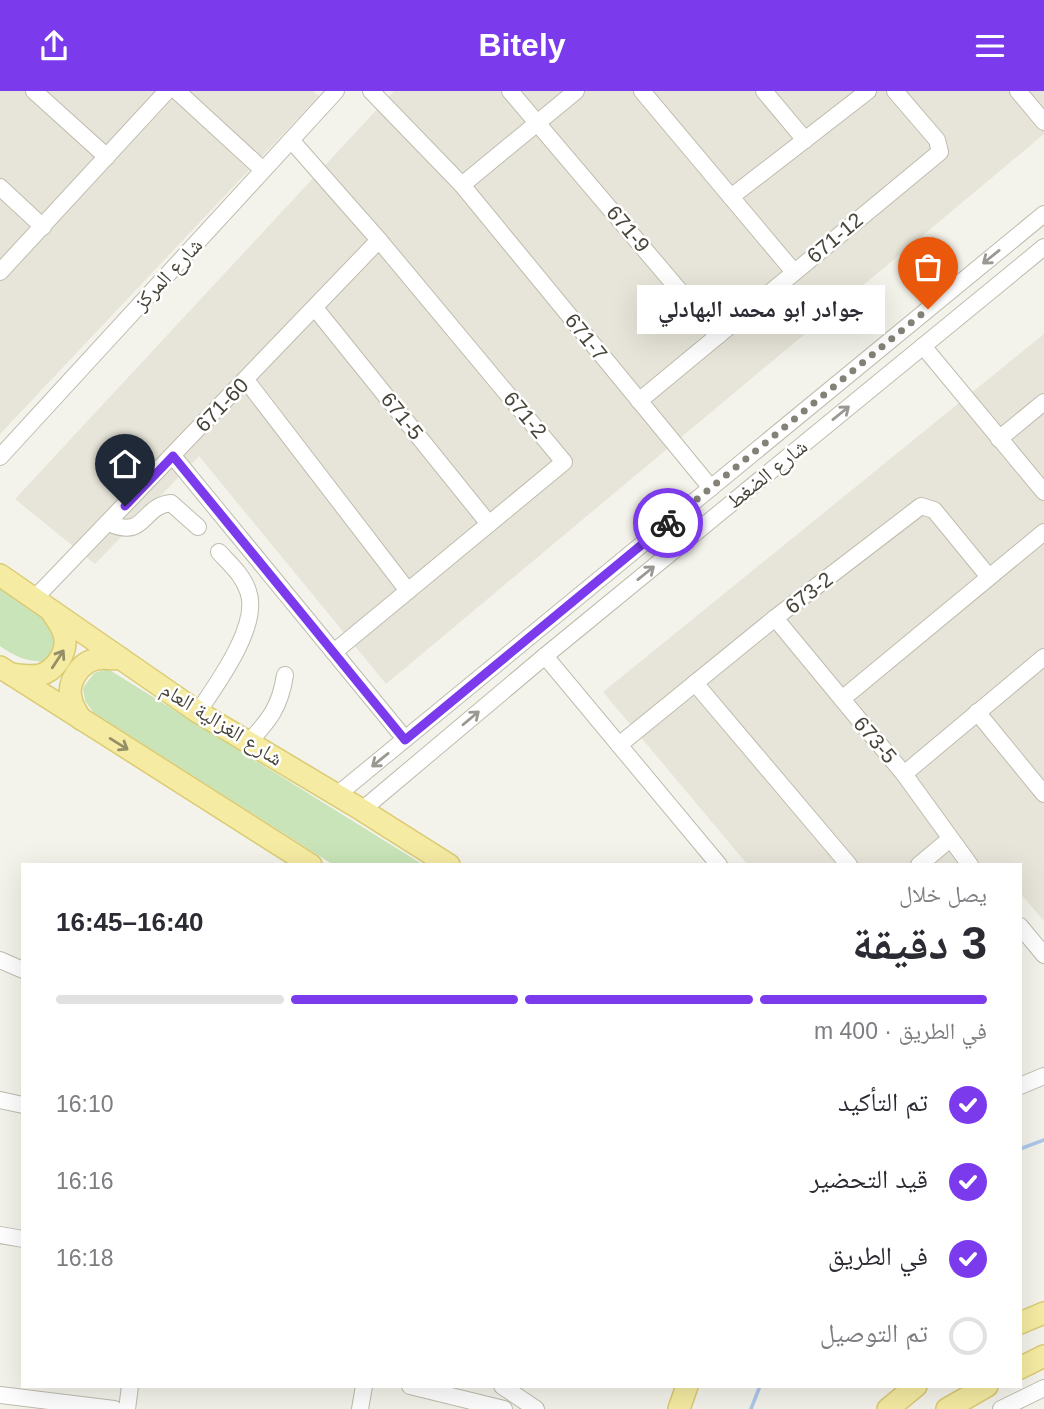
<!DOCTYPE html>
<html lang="ar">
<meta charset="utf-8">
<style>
:root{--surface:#fff;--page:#f7f7f7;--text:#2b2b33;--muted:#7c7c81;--line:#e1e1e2;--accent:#7c3aed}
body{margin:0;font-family:Helvetica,"Noto Naskh Arabic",sans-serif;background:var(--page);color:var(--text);direction:rtl;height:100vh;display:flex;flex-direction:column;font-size:26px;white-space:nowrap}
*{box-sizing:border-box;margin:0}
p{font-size:23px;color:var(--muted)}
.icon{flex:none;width:38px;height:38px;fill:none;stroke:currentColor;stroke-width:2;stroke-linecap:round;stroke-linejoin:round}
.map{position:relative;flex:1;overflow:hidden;direction:ltr}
.panel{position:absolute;left:21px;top:772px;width:1001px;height:525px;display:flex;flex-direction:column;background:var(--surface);border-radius:0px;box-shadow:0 7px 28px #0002;direction:rtl}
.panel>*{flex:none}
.pin{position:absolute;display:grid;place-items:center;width:60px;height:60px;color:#fff;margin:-72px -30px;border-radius:50% 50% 50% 0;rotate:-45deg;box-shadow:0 0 7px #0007}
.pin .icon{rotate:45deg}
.courier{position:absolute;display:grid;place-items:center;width:70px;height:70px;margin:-35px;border:5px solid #7c3aed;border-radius:50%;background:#fff;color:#222;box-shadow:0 2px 9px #0007}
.bubble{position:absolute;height:49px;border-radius:0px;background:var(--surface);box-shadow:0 7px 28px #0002;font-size:23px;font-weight:700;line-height:49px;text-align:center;direction:rtl}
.head em{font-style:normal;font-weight:700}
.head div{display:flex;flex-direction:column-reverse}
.head{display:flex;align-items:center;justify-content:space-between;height:119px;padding:0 35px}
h1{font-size:46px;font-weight:700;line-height:52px}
.bar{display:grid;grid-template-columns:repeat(4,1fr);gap:10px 7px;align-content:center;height:84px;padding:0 35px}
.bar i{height:9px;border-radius:5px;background:var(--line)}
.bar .on{background:var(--accent)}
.bar p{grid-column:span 4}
ol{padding:0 35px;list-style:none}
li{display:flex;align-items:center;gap:21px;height:77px}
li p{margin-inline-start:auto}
li .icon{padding:7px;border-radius:50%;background:var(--accent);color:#fff;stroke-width:4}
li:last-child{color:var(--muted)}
li i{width:38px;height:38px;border:4px solid var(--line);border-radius:50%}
header{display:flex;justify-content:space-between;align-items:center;height:91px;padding:0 35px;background:var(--accent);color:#fff;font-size:32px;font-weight:700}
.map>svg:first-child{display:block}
.residential{fill:#e7e5d9}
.green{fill:#c9e4b8}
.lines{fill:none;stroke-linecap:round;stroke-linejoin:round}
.stream{stroke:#adc8ea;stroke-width:3.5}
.minor-casing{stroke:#bfbcae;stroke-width:18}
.major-casing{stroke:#dacb73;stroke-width:24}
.minor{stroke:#fff;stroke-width:16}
.major{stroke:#f5eba2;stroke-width:21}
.oneway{stroke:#9a9892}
.oneway2{stroke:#958f68}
.done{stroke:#848177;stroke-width:7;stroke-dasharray:0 12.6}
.route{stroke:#7c3aed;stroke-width:9}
.labels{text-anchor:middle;stroke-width:5;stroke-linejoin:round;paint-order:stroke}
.street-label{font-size:21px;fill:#474439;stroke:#fff}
</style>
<header><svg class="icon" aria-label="menu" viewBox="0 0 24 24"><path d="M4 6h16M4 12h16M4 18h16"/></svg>Bitely<svg class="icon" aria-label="share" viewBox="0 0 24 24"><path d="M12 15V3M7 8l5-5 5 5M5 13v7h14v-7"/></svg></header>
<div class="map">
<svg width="1044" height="1318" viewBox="0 0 1044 1318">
<rect width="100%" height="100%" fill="#f4f3eb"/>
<!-- residential -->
<g class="residential">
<polygon points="0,0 313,0 319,5 0,343"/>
<polygon points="394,0 1044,0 1044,43 386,593 199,365 95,473 15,408"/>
<polygon points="1044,243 1044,830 1020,802 1020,774 747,773 603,601"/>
</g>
<!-- green -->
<g class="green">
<path d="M0,496L52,529L63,541L49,570C28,572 16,566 0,555Z"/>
<polygon points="108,578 422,773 332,773 94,622 85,610 83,597 94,582"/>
</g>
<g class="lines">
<!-- stream -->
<g class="stream">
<polyline points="1020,1058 1044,1049"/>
<polyline points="751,1318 760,1295"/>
</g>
<!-- minor casing -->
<g class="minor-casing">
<g id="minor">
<polyline points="34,0 107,66"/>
<polyline points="177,0 263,79"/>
<polyline points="371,0 462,94 711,397"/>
<polyline points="510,0 718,245"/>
<polyline points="642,0 794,181"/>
<polyline points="764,0 805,49"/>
<polyline points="1018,0 1044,31"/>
<polyline points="291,49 379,149 564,371 334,561"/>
<polyline points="462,94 576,0"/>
<polyline points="0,96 43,136"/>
<polyline points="731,106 868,0"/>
<polyline points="0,181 167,0"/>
<polyline points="315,217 489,433"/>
<polyline points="923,255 1044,401"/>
<polyline points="246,289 408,500"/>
<polyline points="639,310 940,61 937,49 895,0"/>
<polyline points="999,348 1044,311"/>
<polyline points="173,365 405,648"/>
<polyline points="0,366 336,0"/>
<path d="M109,432C146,449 141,415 171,412L198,436"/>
<polyline points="34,508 379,149"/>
<polyline points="775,527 904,683 970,774"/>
<polyline points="545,565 719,774"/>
<polyline points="695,592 849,774"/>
<polyline points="842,608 1044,441"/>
<path d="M198,621C216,594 261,534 248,500C243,484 230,473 219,461"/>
<polyline points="977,621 1044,703"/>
<path d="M249,651C270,628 280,616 285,584"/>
<polyline points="619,654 775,527 921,415 934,419 989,486"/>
<polyline points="904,683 1044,566"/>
<polyline points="337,704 1044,123"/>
<polyline points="362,719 545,565 1044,156"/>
<polyline points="919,774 950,748"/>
<polyline points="1020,835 1044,864"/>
<polyline points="0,869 23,879"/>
<polyline points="1020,995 1044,985"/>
<polyline points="0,1009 23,1014"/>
<polyline points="0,1144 23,1148"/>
<polyline points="410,1295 504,1318"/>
<polyline points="502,1295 536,1318"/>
<polyline points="0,1304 114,1318"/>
<polyline points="127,1318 130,1295"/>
<polyline points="360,1318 364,1295"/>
<polyline points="1001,1318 1044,1297"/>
</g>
</g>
<!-- major casing -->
<g class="major-casing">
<g id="major">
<polyline points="0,484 198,621 362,719 449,774"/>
<polyline points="0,576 311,774"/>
<path d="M11,583C20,584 31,586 40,584C54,580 66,564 65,549C65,539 58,531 53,523"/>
<path d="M81,628C77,622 72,615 71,607C67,591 80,571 97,568C105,566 112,569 120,567"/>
<polyline points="1020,1232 1044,1222"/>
<polyline points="1020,1277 1044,1265"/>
<polyline points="679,1318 687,1295"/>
<polyline points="888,1318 916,1295"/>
<polyline points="947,1318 987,1295"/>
</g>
</g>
<!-- minor -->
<use href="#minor" class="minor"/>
<!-- major -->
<use href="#major" class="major"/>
</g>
<!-- one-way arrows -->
<defs><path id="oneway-shaft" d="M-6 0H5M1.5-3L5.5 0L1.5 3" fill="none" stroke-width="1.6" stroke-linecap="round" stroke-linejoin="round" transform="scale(1.75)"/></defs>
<g class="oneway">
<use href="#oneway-shaft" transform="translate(991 166) rotate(141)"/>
<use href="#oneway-shaft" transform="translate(841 322) rotate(-39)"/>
<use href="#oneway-shaft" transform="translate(646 482) rotate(-39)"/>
<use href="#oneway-shaft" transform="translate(471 627) rotate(-40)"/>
<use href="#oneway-shaft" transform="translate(380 669) rotate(141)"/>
</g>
<g class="oneway2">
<use href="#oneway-shaft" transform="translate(58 568) rotate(-57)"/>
<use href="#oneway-shaft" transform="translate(119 653) rotate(32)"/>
</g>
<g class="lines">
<!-- done -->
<polyline class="done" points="668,432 928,218"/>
<!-- route -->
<polyline class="route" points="125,415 173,365 405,649 668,432"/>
</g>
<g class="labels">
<!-- street labels -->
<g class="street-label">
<text transform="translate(628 138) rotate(50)" y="7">671-9</text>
<text transform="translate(835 147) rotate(-40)" y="7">671-12</text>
<text transform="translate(168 183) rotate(-47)" y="7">شارع المركز</text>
<text transform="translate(586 246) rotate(51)" y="7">671-7</text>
<text transform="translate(222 314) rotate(-46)" y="7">671-60</text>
<text transform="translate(525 324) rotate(50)" y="7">671-2</text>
<text transform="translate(402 325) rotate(51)" y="7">671-5</text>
<text transform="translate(767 383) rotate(-39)" y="7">شارع الضغط</text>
<text transform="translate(809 502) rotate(-38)" y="7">673-2</text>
<text transform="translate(222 633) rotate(32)" y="7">شارع الغزالية العام</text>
<text transform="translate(875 649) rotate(50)" y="7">673-5</text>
</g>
</g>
</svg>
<div class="pin" style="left:928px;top:218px;background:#ea580c"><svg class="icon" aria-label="bag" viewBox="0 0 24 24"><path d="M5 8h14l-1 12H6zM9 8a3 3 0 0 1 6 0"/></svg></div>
<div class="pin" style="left:125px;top:415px;background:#1f2937"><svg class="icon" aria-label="home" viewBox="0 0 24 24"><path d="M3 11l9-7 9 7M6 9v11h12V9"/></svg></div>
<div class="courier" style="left:668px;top:432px"><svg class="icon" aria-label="bike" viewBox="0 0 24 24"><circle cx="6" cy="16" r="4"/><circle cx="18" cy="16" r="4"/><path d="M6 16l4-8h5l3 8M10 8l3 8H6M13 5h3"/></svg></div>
<div class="bubble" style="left:637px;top:194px;width:248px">جوادر ابو محمد البهادلي</div>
<section class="panel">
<div class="head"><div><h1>3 دقيقة</h1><p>يصل خلال</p></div><em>16:40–16:45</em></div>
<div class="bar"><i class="on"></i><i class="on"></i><i class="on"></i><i></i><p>في الطريق · 400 m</p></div>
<ol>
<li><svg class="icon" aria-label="check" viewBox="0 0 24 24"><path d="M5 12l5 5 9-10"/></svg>تم التأكيد<p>16:10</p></li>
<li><svg class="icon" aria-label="check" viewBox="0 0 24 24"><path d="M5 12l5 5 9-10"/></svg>قيد التحضير<p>16:16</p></li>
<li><svg class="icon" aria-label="check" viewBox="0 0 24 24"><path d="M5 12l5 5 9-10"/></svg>في الطريق<p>16:18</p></li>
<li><i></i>تم التوصيل</li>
</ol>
</section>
</div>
